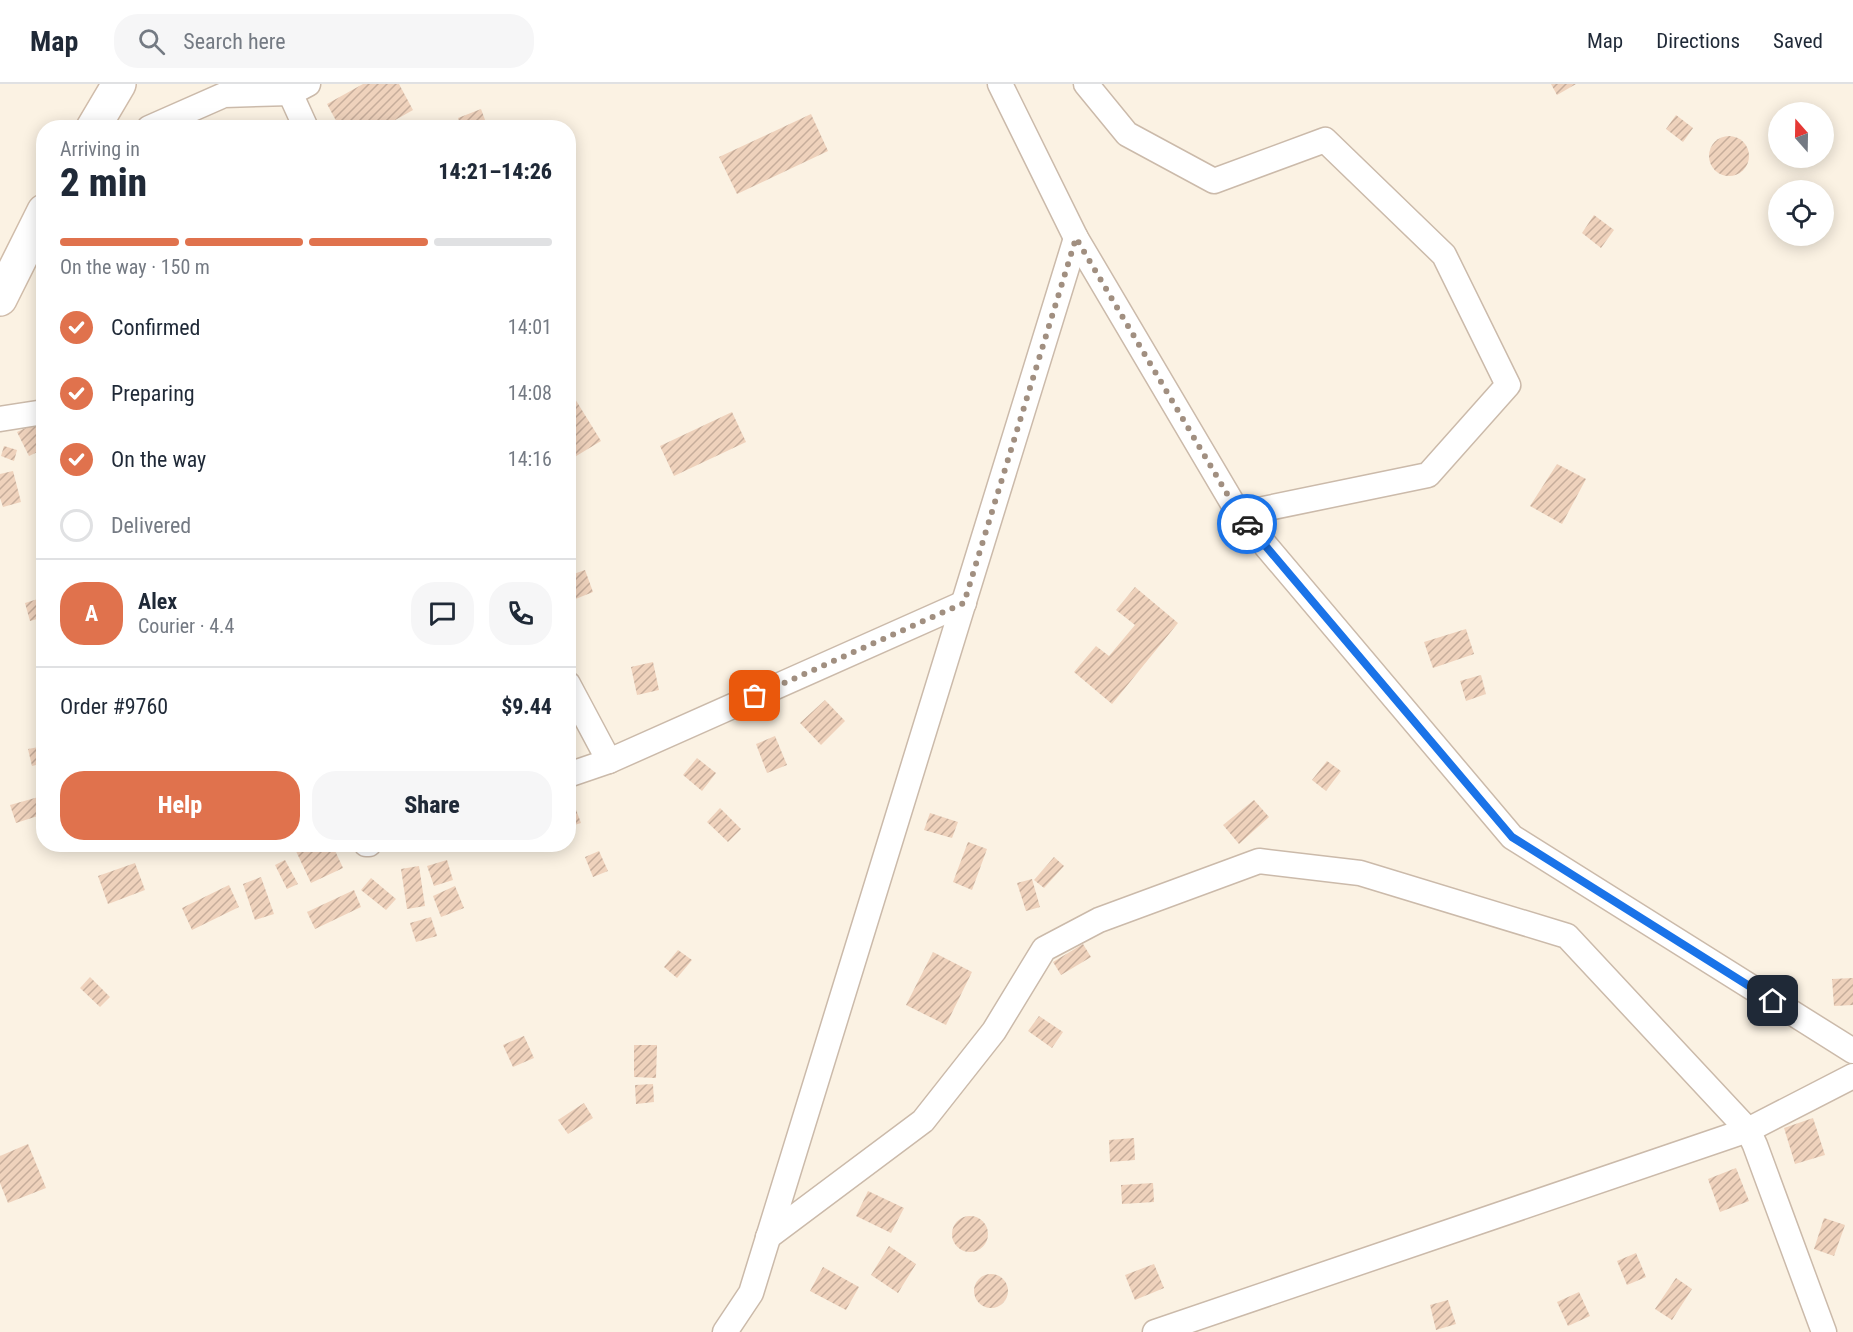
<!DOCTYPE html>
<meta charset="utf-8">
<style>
:root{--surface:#fff;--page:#f6f6f7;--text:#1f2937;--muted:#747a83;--line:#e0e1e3;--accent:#e0724d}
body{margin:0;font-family:"Roboto Condensed",sans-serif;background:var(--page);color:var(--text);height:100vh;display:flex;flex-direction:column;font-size:22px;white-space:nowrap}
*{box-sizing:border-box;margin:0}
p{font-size:20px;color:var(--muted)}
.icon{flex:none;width:33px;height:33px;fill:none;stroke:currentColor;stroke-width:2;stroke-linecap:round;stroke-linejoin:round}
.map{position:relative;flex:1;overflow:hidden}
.side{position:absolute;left:36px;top:36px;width:540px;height:732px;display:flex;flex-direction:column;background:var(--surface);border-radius:24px;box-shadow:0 3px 15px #0003}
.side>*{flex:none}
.needle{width:39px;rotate:340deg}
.tools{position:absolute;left:1768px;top:18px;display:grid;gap:12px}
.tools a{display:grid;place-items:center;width:66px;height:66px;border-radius:50%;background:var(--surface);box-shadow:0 3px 15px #0003;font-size:30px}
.pin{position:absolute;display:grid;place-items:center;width:51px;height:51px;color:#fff;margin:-26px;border-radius:12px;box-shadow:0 3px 9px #0006}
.courier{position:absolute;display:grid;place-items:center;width:60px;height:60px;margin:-30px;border:4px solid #1a73e8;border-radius:50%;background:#fff;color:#222;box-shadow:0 2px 8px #0007}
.summary em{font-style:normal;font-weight:800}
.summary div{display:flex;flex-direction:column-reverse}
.summary{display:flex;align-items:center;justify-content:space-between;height:102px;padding:0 24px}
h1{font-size:39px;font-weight:800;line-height:45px}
.bar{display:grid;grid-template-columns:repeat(4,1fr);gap:9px 6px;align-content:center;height:72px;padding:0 24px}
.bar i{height:8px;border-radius:4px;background:var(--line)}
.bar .active{background:var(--accent)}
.bar p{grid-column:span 4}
.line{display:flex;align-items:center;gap:15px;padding:0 24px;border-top:2px solid var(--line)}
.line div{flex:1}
.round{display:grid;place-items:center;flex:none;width:63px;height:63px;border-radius:24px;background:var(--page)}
ol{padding:0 24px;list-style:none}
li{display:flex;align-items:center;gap:18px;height:66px}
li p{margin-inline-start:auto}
li .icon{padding:6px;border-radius:50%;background:var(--accent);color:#fff;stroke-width:4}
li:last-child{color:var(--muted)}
li i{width:33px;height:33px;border:3px solid var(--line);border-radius:50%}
.button{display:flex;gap:12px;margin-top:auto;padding:12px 24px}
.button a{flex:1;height:69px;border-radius:24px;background:var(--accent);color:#fff;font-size:24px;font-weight:800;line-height:69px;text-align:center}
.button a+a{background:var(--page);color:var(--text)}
header{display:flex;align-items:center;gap:36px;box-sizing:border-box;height:84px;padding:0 30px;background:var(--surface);border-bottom:2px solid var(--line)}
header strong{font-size:28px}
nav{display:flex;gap:33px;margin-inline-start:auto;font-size:21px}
.search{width:420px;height:54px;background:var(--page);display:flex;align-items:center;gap:15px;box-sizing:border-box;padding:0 21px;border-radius:24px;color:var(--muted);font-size:22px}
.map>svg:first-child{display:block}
.building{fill:url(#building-hatch)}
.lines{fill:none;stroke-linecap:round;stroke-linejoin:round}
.street-casing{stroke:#cbbaaa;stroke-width:27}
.secondary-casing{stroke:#d0bcaa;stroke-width:36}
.street{stroke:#fff;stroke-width:24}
.secondary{stroke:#fff;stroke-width:33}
.done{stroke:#a18f80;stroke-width:6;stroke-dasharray:0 10.8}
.route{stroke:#1a73e8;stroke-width:8}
</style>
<header>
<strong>Map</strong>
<div class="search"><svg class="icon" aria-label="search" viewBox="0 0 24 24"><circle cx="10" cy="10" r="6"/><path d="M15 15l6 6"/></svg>Search here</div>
<nav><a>Map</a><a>Directions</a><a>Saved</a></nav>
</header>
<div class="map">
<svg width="1853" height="1248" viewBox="0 0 1853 1248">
<defs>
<pattern id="building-hatch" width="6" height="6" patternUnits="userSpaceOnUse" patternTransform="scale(1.5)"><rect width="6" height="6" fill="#efd2bc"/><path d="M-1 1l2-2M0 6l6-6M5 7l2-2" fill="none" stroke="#c6ad9b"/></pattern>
</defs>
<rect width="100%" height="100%" fill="#fbf2e3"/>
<!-- building -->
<g class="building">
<polygon points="363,0 399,0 413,26 381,44 340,44 327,20"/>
<polygon points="1551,0 1576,0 1557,11"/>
<polygon points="481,25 488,44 461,44 458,34"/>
<polygon points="811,30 828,67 737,110 719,73"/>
<polygon points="1676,31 1693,44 1683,58 1666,45"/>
<circle cx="1729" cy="72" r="20"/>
<polygon points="1594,131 1614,146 1601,164 1582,149"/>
<polygon points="572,310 601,357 568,377 568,312"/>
<polygon points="732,328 746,358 674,392 660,362"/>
<polygon points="36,339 44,354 44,365 29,372 17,348"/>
<polygon points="4,362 17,366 14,377 1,372"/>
<polygon points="1557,380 1586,395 1562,440 1530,422"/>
<polygon points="13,387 21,418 3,423 0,414 0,390"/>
<polygon points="585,486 593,508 573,516 568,504 568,492"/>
<polygon points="1135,503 1178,539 1112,620 1074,588 1096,562 1109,572 1135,541 1116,526"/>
<polygon points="44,513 44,533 30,537 25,519"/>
<polygon points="1466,545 1474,570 1433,584 1424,558"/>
<polygon points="653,578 659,606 637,611 631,583"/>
<polygon points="1481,591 1486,610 1466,617 1460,597"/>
<polygon points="825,616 845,637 821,661 800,639"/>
<polygon points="775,652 787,681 767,689 756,660"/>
<polygon points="44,662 44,679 32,682 28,665"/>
<polygon points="697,674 716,689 702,707 683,691"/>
<polygon points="1327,677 1341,687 1326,707 1312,696"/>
<polygon points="42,712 44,730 16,739 10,721"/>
<polygon points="572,715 581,739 568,743 568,716"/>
<polygon points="1254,716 1269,733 1239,760 1223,741"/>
<polygon points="720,724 741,745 728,758 707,738"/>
<polygon points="930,729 958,738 952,754 924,746"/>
<polygon points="968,758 987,765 972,806 953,798"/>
<polygon points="298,760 332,760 343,784 311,799 294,763"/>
<polygon points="599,767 608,787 593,793 585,773"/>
<polygon points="1054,773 1064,782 1044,804 1034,796"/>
<polygon points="285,776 298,800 287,805 275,781"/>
<polygon points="447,776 453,796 434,802 427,782"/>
<polygon points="135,779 145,806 108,820 98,792"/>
<polygon points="419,782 425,822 407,825 401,785"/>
<polygon points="261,793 274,830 255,836 243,800"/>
<polygon points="371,794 396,815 386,826 361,806"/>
<polygon points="1032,795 1040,823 1026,827 1017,799"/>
<polygon points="229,801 239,823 192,846 182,824"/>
<polygon points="455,802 464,824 441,833 433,812"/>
<polygon points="354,806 361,823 315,845 307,828"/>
<polygon points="431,833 437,852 416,858 410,839"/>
<polygon points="1083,860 1091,873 1061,891 1053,878"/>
<polygon points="678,866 692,876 677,894 664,883"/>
<polygon points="933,868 972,888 946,941 906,921"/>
<polygon points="90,893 110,913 100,923 80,904"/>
<polygon points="1853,894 1853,921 1834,922 1832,895"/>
<polygon points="1039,932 1063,948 1052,964 1028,947"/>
<polygon points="524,952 534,974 513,983 503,961"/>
<polygon points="634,961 657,961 656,994 634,993"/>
<polygon points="653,1000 654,1018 636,1020 635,1001"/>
<polygon points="584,1019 593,1034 568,1050 558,1036"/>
<polygon points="1813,1034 1825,1071 1795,1080 1784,1044"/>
<polygon points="1134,1054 1135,1076 1110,1078 1109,1056"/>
<polygon points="28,1060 46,1104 8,1119 0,1099 0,1072"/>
<polygon points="1736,1084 1749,1117 1720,1128 1708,1095"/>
<polygon points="1153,1099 1154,1118 1122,1120 1121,1101"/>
<polygon points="868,1107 904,1124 891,1149 856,1132"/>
<circle cx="970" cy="1150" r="18"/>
<polygon points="1824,1134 1845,1141 1834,1172 1814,1165"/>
<polygon points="889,1162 916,1180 898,1209 871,1191"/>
<polygon points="1636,1169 1646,1193 1627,1201 1617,1177"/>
<polygon points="1154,1180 1164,1204 1135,1216 1125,1191"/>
<polygon points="823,1183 859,1203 846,1226 810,1207"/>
<circle cx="991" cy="1207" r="17"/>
<polygon points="1676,1194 1692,1205 1672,1236 1655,1225"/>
<polygon points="1579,1208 1590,1232 1568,1242 1557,1218"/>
<polygon points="1448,1216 1456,1240 1436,1246 1430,1221"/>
</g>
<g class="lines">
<!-- street casing -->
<g class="street-casing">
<g id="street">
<polyline points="286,0 306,44"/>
<polyline points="1000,0 1076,154 1239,430 1512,753 1853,967"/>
<polyline points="1086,0 1127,50 1214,97 1325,56 1444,171 1508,301 1428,391 1239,430"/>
<polyline points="149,44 224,11 291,9 308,0"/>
<polyline points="0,335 44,328"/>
<polyline points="568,600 609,677 964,519"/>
<polyline points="568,691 609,677"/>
<polyline points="366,760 369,760"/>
<polyline points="768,1153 923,1037 994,947 1044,865 1099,836 1259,777 1360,789 1567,852 1748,1046 1755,1061 1824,1248"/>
<polyline points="725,1248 751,1209 1076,154"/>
<polyline points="1155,1248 1748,1046 1853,992"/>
</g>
</g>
<!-- secondary casing -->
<g class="secondary-casing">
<g id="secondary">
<polyline points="93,44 119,0"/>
<polyline points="0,215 44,127"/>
</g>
</g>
<!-- street -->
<use href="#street" class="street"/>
<!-- secondary -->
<use href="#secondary" class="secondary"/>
</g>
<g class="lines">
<!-- done -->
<polyline class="done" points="755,612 964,519 1076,154 1239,430 1247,440"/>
<!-- route -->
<polyline class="route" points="1247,440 1512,753 1773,917"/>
</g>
</svg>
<div class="tools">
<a><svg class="needle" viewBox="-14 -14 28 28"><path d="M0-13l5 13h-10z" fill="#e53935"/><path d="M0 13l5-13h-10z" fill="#747a83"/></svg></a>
<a><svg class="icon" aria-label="locate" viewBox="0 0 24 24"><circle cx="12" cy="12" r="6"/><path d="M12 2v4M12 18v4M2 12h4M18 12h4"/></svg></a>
</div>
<div class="pin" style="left:755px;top:612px;background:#ea580c"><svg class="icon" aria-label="bag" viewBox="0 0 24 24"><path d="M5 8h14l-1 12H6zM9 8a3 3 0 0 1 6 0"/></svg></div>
<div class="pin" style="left:1773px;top:917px;background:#1f2937"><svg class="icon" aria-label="home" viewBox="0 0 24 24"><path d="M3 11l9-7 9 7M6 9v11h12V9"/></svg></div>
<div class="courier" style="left:1247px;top:440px"><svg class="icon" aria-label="car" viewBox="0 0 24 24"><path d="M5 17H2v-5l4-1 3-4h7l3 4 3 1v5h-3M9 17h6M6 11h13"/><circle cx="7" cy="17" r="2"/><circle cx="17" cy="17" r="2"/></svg></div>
<section class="side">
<div class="summary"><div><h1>2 min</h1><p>Arriving in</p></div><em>14:21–14:26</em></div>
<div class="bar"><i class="active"></i><i class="active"></i><i class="active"></i><i></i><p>On the way · 150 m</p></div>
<ol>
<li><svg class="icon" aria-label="check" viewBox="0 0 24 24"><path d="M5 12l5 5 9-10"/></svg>Confirmed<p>14:01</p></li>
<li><svg class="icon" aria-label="check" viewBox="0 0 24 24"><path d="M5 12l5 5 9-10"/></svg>Preparing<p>14:08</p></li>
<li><svg class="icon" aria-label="check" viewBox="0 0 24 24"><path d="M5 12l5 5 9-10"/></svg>On the way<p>14:16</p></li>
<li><i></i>Delivered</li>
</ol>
<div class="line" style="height:108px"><b class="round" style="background:var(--accent);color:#fff">A</b><div><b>Alex</b><p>Courier · 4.4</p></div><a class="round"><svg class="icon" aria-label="chat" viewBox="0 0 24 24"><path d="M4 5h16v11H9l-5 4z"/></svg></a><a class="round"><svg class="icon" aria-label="phone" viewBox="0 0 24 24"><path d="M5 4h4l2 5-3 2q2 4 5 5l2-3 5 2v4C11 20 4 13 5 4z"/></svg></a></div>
<div class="line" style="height:78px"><div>Order #9760</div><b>$9.44</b></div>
<div class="button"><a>Help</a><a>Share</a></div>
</section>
</div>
